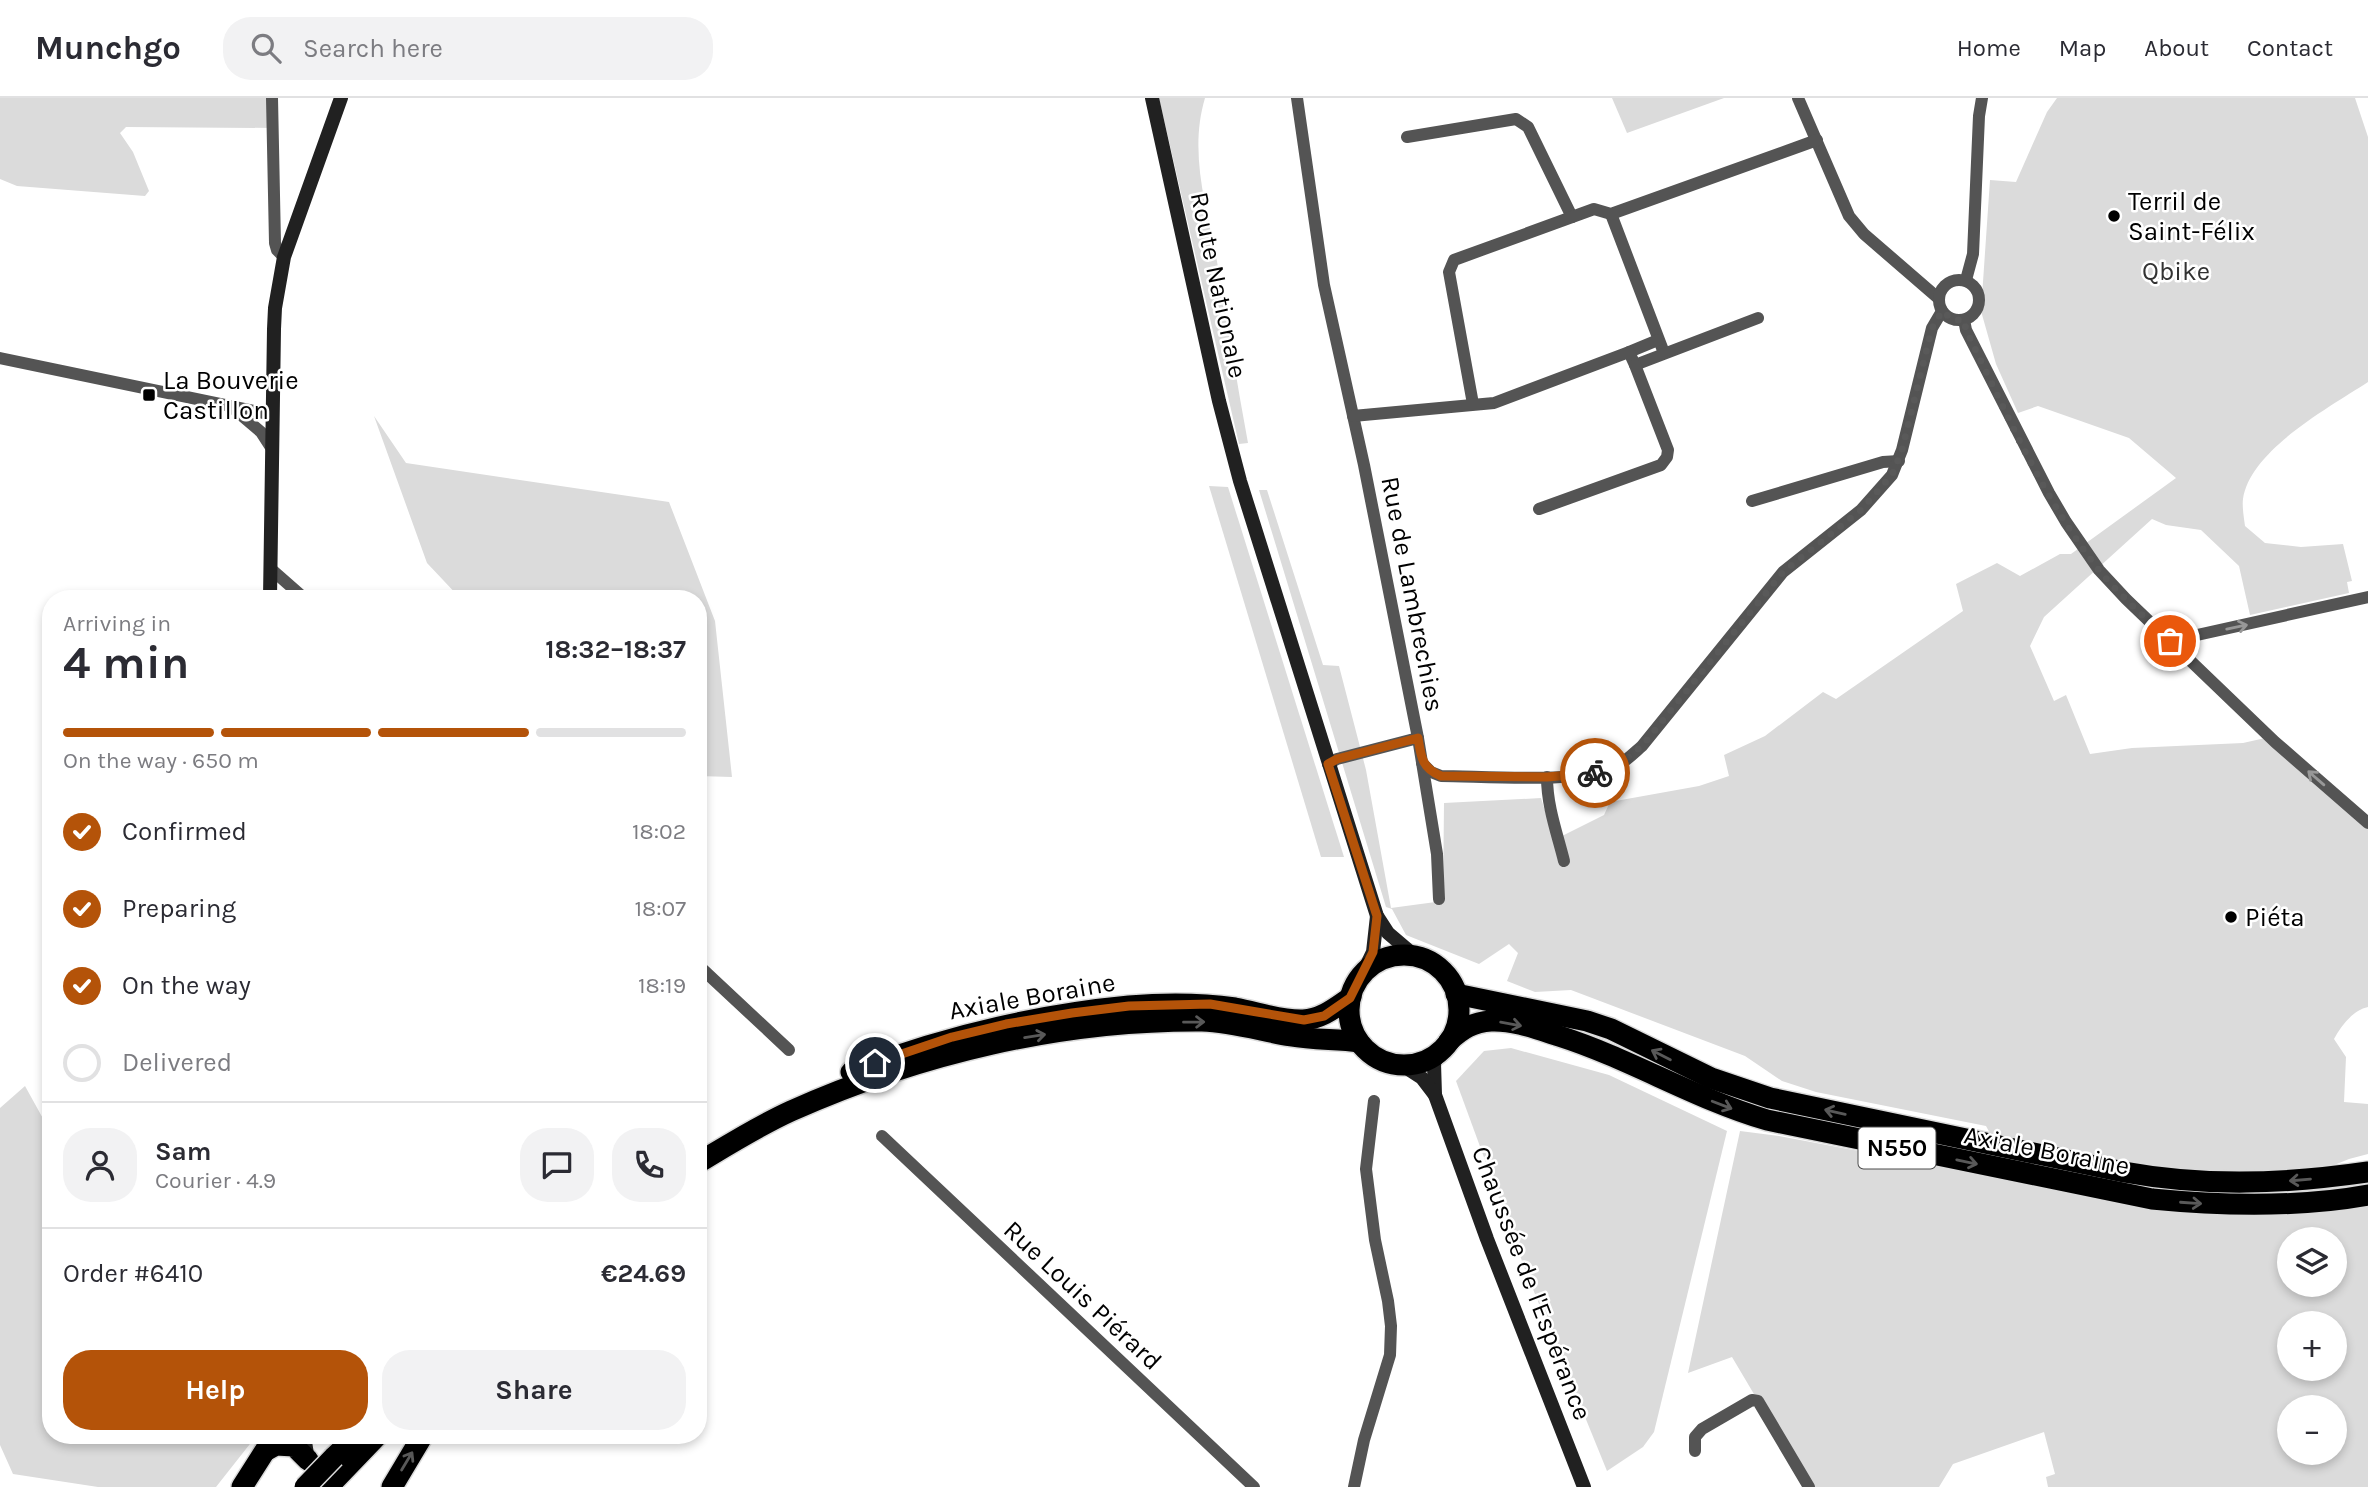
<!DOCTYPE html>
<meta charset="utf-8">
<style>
:root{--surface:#fff;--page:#f2f2f3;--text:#2b2b33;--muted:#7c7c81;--line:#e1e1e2;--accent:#b45309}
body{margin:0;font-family:Karla,sans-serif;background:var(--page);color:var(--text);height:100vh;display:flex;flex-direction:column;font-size:26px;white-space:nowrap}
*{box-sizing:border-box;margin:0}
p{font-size:23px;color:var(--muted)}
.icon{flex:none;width:38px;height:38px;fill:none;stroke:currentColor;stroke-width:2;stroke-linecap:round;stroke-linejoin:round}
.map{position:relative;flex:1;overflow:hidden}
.drawer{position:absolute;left:42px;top:492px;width:665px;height:854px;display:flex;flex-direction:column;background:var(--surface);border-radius:28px;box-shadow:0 4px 10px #0003}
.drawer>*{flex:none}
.fabs{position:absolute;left:2277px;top:1129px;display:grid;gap:14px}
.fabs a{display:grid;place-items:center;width:70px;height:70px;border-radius:50%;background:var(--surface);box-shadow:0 4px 10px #0003;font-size:35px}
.pin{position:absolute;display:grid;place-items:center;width:60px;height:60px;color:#fff;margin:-30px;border:4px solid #fff;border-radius:50%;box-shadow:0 2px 7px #0007}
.courier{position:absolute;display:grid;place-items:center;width:70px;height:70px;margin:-35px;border:5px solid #b45309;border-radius:50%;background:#fff;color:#222;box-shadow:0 2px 9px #0007}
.overview em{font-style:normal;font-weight:700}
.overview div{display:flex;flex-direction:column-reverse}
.overview{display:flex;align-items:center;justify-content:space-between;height:119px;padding:0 21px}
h1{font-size:46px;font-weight:700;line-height:52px}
.bar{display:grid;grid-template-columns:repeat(4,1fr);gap:10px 7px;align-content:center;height:84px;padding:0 21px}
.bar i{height:9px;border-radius:5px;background:var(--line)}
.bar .current{background:var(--accent)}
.bar p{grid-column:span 4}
.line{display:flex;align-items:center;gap:18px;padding:0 21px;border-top:2px solid var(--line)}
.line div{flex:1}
.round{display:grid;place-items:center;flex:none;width:74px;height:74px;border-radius:28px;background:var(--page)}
ol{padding:0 21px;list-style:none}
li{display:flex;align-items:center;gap:21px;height:77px}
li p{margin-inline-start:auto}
li .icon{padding:7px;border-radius:50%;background:var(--accent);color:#fff;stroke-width:4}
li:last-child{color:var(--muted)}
li i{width:38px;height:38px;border:4px solid var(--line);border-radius:50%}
.button{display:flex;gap:14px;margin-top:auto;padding:14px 21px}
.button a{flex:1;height:80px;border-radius:28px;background:var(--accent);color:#fff;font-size:28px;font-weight:700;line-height:80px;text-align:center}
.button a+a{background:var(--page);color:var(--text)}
header{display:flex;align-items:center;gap:42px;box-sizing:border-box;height:98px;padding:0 35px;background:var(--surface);border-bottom:2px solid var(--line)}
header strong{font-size:33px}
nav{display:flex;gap:38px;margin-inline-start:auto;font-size:24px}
.search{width:490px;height:63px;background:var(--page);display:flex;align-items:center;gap:18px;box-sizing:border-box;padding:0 24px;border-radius:28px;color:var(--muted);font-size:26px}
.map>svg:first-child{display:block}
.green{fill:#dbdbdb;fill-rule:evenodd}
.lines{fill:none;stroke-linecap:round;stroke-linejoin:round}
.highway-casing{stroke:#dbdbdb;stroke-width:24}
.street{stroke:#545454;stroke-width:12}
.secondary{stroke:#212121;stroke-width:14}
.highway{stroke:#000;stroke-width:21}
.highway-bridge-casing{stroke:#dbdbdb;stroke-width:24;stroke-linecap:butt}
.highway-bridge{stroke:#000;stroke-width:21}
.oneway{stroke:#989898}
.oneway2{stroke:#595959}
.done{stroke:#595959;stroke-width:7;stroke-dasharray:0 12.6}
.route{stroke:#b45309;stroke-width:9}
.poi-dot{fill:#000;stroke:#fff;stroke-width:2.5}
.labels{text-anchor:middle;stroke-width:5;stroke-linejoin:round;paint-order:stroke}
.shield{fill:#fff;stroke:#4c4c4c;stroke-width:2}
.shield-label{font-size:24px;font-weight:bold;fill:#000}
.poi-label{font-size:26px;fill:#000;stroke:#fff;text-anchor:start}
.park-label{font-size:26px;fill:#323232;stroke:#fff}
.street-label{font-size:26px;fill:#000;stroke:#fff}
</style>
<header>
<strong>Munchgo</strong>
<div class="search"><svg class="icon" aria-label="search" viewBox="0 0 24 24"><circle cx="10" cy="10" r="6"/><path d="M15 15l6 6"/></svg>Search here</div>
<nav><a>Home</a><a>Map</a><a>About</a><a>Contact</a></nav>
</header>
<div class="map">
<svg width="2368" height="1389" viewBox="0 0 2368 1389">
<rect width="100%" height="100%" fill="#fff"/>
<!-- green -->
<g class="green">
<polygon points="0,0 272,0 274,30 126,29 120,35 133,54 149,93 145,98 17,88 0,81"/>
<path d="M1159,0H1205C1188,57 1208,113 1218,169C1228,228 1237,286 1248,345L1239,346Z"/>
<polygon points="1612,0 1724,0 1627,35"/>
<path d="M2057,0H2355L2368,39V284C2330,309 2250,352 2243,401C2242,409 2244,420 2245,428L2265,445L2301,449L2343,446L2352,483L2347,484L2349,495L2250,517L2239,468L2201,432L2166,427L2152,421L2044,519L2030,548L2054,603L2066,597L2090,656L2132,650L2243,645L2274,638L2368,721V909C2353,912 2341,928 2334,941L2346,959L2344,1004L2368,1006V1056L2349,1061L2317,1074H2160L1992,1039L1986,1028L1816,994L1782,983L1745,958L1571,892L1535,894L1507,883L1518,855L1509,846L1479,866L1406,837L1392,811L1386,809L1259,392H1267L1323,567L1339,568L1366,672L1391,810L1443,803L1444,705L1541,700L1554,742L1604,717L1610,704L1699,688L1729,678L1724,657L1765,638L1823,594L1836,601L1963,513L1956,486L1997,465L2020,478L2060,456H2071L2176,380L2129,340L2038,308L2018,315L1996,266L1981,213L1990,82L2016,84L2047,14Z"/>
<polygon points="374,318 406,365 669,404 715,523 732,679 698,678 698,500 460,500 427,465"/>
<polygon points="1209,388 1228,389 1344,759 1321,759"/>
<polygon points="1511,950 1609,977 1727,1033 1654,1334 1643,1349 1607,1373 1526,1174 1456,983 1484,953"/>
<polygon points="25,988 51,1035 51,1337 257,1337 216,1389 98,1389 13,1376 0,1347 0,1010"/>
<path d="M1740,1033L1779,1038L2044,1088L2315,1112L2368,1108V1389H2048L2046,1379L2055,1376L2044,1334L1953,1366L1939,1389H1809L1732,1259L1688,1275ZM2289,1141H2334V1186H2289ZM2289,1225H2334V1270H2289ZM2289,1309H2334V1354H2289Z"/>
</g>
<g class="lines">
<!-- highway casing -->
<g class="highway-casing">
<g id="highway">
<circle cx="1404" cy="912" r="55"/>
<path d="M1456,896L1587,923L1611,931L1711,980L1770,1000L2124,1074C2206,1089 2286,1086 2368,1074"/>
<path d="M1449,943C1462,931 1473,924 1491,923C1514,922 1537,931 1559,938C1631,961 1695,1001 1767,1022L2152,1101C2224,1108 2297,1110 2368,1097"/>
<path d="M851,974C941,940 1033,917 1129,908C1165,905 1200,905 1235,910C1257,914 1281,923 1303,922C1322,921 1336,909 1351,899"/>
<path d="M698,1065C728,1047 758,1028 791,1013C919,956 1060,922 1202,923C1233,924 1261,933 1291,938C1313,942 1337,941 1359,944"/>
<polyline points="265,1353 276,1347 294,1348 308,1362"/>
<polyline points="334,1359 357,1337"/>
<polyline points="242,1389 275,1337"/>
<polyline points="328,1389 378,1337"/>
<polyline points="392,1389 423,1337"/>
</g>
</g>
<!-- street -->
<g class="street">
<polyline points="272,0 275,145 277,152 284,159"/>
<polyline points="1297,0 1324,187 1364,367 1418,640 1437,756 1439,801"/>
<polyline points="1798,0 1849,118 1864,136 1938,200"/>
<polyline points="1407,39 1516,21 1528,29 1572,119"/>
<polyline points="1611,116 1664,255"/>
<circle cx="1959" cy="202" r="20"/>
<polyline points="1966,182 1973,156 1979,18 1982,0"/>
<polyline points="1964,222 1966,232 2049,395 2066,424 2099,472 2126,501 2275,644 2368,725"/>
<polyline points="1629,254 1658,242"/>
<polyline points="0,260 273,317"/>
<polyline points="1473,306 1449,174 1454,162 1594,111 1611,116 1817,42"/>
<polyline points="234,311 261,334 272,351"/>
<polyline points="1353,318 1494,305 1629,254 1635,267 1758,220"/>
<polyline points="1752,403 1883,364 1899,363"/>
<polyline points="1539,411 1661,367 1667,359 1668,352 1635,267"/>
<polyline points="271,471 304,500"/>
<polyline points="2170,543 2368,499"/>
<path d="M1422,665L1431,674L1441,678C1482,678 1584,686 1616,669C1626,663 1634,655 1642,648L1783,474L1861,412L1892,377L1902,352L1932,230L1942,213"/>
<polyline points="1328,666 1337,661 1418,640"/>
<path d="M1547,679C1547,708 1557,735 1564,763"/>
<polyline points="698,867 789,952"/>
<polyline points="882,1038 1254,1389"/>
<polyline points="1695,1353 1695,1339 1702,1331 1752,1302 1758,1303 1809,1389"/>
<polyline points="1354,1389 1364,1342 1390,1257 1391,1228 1388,1203 1375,1142 1366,1071 1374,1003"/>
</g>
<!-- secondary -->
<g class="secondary">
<polyline points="1152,0 1219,303 1240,383 1377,818 1388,835 1415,858"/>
<polyline points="270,500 274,231 275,210 284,159 341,0"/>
<polyline points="1362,877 1373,854 1377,818"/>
<polyline points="1441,952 1434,965 1435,997 1487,1141 1584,1389"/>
<polyline points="1402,967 1422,980 1435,997"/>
<polyline points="304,1337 308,1363"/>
</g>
<!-- highway -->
<use href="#highway" class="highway"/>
<!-- highway-bridge casing -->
<g class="highway-bridge-casing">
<polyline id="highway-bridge" points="305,1389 334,1359"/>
</g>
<!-- highway-bridge -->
<use href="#highway-bridge" class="highway-bridge"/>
</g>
<!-- one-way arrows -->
<defs><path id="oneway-shaft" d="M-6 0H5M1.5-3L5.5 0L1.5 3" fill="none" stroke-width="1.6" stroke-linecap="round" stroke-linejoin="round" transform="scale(1.75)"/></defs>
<g class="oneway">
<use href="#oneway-shaft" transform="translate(2237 529) rotate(-12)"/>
<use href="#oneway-shaft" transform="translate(2316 680) rotate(-139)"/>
</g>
<g class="oneway2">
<use href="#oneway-shaft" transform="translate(1194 924) rotate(-1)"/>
<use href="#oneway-shaft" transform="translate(1511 926) rotate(10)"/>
<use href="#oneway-shaft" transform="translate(1035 938) rotate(-9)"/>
<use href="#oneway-shaft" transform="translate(1661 957) rotate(-153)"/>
<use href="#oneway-shaft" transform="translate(1722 1007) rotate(21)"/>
<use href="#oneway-shaft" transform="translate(1835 1014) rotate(-167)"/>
<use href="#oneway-shaft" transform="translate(1967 1064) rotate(12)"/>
<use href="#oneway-shaft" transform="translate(2300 1082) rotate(175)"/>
<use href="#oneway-shaft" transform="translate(2191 1105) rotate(4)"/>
<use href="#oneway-shaft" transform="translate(407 1363) rotate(-59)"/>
</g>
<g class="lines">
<!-- done -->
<path class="done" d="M1595,675L1616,669L1642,648L1783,474L1861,412L1892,377L1902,352L1932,230L1942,213L1953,222H1964L1966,232C2005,312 2043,401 2098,471C2119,497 2146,520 2170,543"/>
<!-- route -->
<path class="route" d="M875,965L952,939L1006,926L1072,915L1129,908L1210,906L1304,922L1324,918L1350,900L1373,854L1377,818L1328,666L1337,661L1418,640C1421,659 1422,670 1441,678L1547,679L1595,675"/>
</g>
<!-- markers -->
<g class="poi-dot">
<circle cx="2114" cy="118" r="7"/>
<rect x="142" y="290" width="14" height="14" rx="3.5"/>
<circle cx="2231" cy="819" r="7"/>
</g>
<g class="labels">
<!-- shield labels -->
<rect class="shield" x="1858.5" y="1029.5" width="77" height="41" rx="5"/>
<g class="shield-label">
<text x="1897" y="1058">N550</text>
</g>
<!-- poi labels -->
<g class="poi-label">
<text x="2128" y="112">Terril de<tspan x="2128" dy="30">Saint-Félix</tspan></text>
<text x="163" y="291">La Bouverie<tspan x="163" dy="30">Castillon</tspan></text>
<text x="2245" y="828">Piéta</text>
</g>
<!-- park labels -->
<g class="park-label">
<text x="2176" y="182">Qbike</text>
</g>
<!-- street labels -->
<g class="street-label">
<text transform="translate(1219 187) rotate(78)" y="9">Route Nationale</text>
<text transform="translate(1413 496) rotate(79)" y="9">Rue de Lambrechies</text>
<text transform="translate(1032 898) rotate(-10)" y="9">Axiale Boraine</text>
<text transform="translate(2047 1052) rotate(11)" y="9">Axiale Boraine</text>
<text transform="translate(1532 1185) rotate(69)" y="9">Chaussée de l'Espérance</text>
<text transform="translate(1083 1197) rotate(43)" y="9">Rue Louis Piérard</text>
</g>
</g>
</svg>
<div class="fabs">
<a><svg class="icon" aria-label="layers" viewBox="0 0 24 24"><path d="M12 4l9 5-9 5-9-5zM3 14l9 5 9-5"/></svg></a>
<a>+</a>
<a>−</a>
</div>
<div class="pin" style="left:2170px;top:543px;background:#ea580c"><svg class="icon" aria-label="bag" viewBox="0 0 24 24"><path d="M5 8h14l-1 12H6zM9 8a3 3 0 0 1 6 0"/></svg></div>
<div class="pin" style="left:875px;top:965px;background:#1f2937"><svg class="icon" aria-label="home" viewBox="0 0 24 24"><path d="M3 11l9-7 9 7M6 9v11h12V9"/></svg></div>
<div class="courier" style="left:1595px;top:675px"><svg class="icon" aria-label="bike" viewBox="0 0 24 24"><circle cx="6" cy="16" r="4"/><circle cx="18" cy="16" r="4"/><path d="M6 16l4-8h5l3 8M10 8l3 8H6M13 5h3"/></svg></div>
<section class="drawer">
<div class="overview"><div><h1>4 min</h1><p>Arriving in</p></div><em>18:32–18:37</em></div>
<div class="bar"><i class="current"></i><i class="current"></i><i class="current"></i><i></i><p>On the way · 650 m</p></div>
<ol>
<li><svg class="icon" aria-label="check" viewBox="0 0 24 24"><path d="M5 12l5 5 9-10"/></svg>Confirmed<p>18:02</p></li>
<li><svg class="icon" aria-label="check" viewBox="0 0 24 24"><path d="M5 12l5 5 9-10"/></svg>Preparing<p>18:07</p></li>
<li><svg class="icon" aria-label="check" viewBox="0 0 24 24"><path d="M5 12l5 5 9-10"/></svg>On the way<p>18:19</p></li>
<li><i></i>Delivered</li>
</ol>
<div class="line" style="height:126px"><a class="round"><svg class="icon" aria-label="person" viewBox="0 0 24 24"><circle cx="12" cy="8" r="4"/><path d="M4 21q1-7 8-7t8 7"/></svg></a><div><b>Sam</b><p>Courier · 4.9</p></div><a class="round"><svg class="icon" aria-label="chat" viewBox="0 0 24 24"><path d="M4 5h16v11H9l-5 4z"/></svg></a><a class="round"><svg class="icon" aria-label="phone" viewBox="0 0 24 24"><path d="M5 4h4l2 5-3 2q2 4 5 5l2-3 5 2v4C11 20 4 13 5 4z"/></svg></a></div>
<div class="line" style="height:91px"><div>Order #6410</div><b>€24.69</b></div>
<div class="button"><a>Help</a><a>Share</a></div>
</section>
</div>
